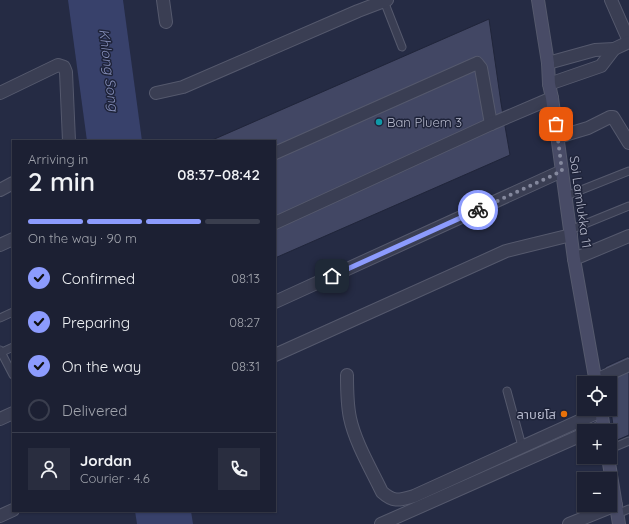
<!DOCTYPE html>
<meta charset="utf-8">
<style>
:root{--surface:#1c2033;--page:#292d3f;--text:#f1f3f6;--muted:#a0a3ac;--line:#3a3e4e;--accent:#8c9bfd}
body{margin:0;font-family:Quicksand,"Noto Sans Thai",sans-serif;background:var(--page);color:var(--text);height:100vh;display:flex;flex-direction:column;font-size:15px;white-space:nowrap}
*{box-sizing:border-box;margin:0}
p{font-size:13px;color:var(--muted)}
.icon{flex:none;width:22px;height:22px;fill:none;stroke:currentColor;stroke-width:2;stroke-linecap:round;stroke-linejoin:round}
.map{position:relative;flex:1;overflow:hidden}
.panel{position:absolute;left:12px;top:140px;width:264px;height:372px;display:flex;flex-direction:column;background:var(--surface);border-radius:0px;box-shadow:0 1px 3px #0004,0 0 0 1px var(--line)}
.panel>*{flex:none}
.controls{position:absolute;left:577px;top:376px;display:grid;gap:8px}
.controls a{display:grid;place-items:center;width:40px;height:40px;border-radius:0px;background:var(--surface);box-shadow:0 1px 3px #0004,0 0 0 1px var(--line);font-size:20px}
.pin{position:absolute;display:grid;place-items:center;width:34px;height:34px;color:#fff;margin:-17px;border-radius:8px;box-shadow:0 2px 6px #0006}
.courier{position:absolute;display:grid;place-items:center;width:40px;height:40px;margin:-20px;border:3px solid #8c9bfd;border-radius:50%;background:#fff;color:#222;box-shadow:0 1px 5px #0007}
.overview em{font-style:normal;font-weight:600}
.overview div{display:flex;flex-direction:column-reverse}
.overview{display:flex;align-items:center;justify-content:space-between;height:68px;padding:0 16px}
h1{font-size:26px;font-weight:600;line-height:30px}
.bar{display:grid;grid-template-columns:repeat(4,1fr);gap:6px 4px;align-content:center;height:48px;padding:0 16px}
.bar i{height:5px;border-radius:3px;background:var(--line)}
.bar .active{background:var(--accent)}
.bar p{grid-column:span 4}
.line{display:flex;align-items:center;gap:10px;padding:0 16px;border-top:1px solid var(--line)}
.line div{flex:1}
.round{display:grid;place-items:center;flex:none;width:42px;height:42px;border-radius:0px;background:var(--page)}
ol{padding:0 16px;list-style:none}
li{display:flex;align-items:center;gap:12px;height:44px}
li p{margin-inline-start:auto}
li .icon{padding:4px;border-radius:50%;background:var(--accent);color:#111;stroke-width:4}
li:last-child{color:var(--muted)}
li i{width:22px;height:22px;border:2px solid var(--line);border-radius:50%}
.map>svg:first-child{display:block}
.water{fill:#38416b}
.building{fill:#424764;stroke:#20253a}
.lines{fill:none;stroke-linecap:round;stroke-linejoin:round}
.lane-casing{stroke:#55596d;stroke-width:9}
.street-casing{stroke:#55596d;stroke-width:14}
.secondary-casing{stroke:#55596d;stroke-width:14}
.lane{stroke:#3a3e53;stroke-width:7}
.street{stroke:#3a3e53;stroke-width:12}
.secondary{stroke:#484b66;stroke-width:12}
.done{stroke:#84889d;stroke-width:4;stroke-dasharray:0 7.2}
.route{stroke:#8c9bfd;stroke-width:5}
.culture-dot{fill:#0f9aa8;stroke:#1e2339;stroke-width:1.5}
.food-dot{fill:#e8710a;stroke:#1e2339;stroke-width:1.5}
.labels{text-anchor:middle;stroke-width:3;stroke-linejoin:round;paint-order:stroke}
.poi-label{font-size:13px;fill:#b7bacd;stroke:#1e2339;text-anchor:start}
.street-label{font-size:13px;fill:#b7bacd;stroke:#1e2339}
.water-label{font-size:14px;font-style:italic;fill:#858eb9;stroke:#1e2339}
</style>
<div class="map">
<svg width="629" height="524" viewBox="0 0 629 524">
<rect width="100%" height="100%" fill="#252b44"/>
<!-- water -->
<g class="water">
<polygon points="68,0 123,0 142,141 87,141"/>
<polygon points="135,511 191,511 193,524 137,524"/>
</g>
<!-- building -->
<g class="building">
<polygon points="489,19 501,103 510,155 275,258 275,141 210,141"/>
<polygon points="629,356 629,435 615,441 610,403 610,383 607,383 605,367"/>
</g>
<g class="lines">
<!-- lane casing -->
<g class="lane-casing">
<g id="lane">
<polyline points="384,1 402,47"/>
<polyline points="566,196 629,171"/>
<polyline points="570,230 629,206"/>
<polyline points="0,318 13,312"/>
<polyline points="0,350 13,375"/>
<polyline points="0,353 13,347"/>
<polyline points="507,391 522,446"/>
<polyline points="610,449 629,441"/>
<polyline points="617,514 629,509"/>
</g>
</g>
<!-- street casing -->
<g class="street-casing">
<g id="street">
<polyline points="163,0 166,22"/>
<polyline points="611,0 629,41"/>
<polyline points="548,63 595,50 614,49 629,42"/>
<polyline points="549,84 601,66 614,49"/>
<polyline points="0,93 58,65 64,67 66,72 69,141"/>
<polyline points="156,93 183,87 358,11 387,0"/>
<polyline points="558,137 588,128 610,117 613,117 629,143"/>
<polyline points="275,153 475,64 477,63 481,68 491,124"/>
<polyline points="0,190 13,183"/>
<polyline points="275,223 491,124 552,98"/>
<polyline points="0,245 13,239"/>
<polyline points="574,259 629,236"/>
<polyline points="275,302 562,171"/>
<polyline points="275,355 506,251 571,235"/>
<path d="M347,375C347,389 347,404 350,418C355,442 371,469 382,492C394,503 400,500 414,496L601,411"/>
<polyline points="596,380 629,365"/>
<polyline points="0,419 13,413"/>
<polyline points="592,431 603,426"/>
<polyline points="0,516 13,510"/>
<polyline points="381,524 584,434"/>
<polyline points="569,524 616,505"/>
</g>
</g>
<!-- secondary casing -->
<g class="secondary-casing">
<g id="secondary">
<polyline points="538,0 548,63 549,84 552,98 574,259 596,383"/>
<polyline points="601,409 604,431"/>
<polyline points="608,457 619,524"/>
</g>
</g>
<!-- lane -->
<use href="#lane" class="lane"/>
<!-- street -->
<use href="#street" class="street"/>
<!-- secondary -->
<use href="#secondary" class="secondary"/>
</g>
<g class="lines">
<!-- done -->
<polyline class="done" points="478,210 562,171 556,124"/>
<!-- route -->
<polyline class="route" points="332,276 478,210"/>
</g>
<!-- markers -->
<circle class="culture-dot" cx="379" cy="122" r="4"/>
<circle class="food-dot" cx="564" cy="414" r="4"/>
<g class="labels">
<!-- poi labels -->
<g class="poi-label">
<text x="387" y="127">Ban Pluem 3</text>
<text x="556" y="419" text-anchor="end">ลาบยโส</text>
</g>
<!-- street labels -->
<g class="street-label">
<text transform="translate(581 202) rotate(82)" y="5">Soi Lamlukka 11</text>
</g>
<!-- water labels -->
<g class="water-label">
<text transform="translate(109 70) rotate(83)" y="5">Khlong Song</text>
</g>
</g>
</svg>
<div class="controls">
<a><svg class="icon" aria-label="locate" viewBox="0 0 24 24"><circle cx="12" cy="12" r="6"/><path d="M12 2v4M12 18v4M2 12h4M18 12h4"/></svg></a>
<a>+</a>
<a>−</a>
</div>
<div class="pin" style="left:556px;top:124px;background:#ea580c"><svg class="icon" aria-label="bag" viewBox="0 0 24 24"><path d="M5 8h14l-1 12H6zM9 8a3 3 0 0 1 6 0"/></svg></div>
<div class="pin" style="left:332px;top:276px;background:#1f2937"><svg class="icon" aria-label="home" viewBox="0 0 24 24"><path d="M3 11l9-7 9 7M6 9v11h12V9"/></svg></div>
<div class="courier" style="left:478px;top:210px"><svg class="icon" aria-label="bike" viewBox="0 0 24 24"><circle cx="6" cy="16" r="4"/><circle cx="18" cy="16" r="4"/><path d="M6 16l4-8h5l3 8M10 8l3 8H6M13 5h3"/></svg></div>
<section class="panel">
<div class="overview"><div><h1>2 min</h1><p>Arriving in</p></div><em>08:37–08:42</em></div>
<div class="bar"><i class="active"></i><i class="active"></i><i class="active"></i><i></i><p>On the way · 90 m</p></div>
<ol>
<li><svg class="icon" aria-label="check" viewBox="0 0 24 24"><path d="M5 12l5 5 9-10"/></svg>Confirmed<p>08:13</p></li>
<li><svg class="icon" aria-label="check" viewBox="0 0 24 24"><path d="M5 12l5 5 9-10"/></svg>Preparing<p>08:27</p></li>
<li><svg class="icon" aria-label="check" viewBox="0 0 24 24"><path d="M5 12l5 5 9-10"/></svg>On the way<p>08:31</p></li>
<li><i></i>Delivered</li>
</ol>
<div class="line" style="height:72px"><a class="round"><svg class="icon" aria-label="person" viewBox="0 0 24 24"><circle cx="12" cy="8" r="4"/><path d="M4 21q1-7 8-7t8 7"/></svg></a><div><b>Jordan</b><p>Courier · 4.6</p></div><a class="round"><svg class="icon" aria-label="phone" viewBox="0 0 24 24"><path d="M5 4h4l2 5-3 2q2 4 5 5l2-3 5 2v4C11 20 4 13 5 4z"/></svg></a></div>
</section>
</div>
